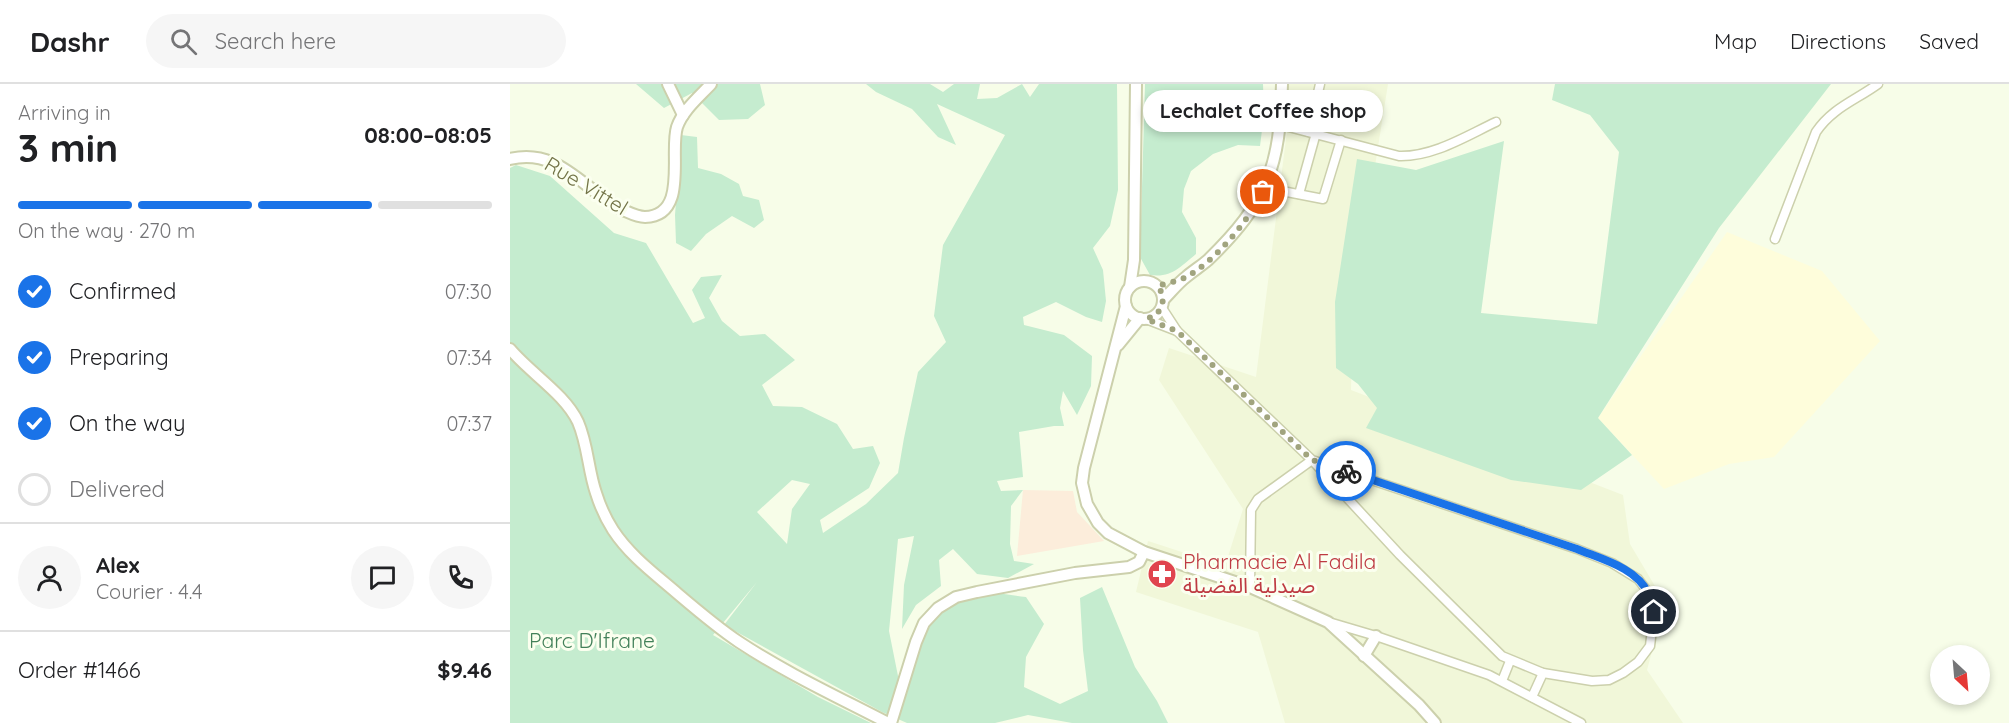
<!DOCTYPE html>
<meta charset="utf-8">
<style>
:root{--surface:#fff;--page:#f6f6f6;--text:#202124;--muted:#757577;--line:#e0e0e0;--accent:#1a73e8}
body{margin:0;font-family:Quicksand,"Noto Sans Arabic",sans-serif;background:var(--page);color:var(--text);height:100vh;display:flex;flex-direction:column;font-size:22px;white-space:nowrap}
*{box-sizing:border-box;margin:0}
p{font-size:20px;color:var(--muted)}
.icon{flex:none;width:33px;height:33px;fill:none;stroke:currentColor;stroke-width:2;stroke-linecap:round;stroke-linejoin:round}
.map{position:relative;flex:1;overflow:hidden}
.drawer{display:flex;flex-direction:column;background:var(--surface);width:510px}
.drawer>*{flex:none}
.needle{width:39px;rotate:154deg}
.tools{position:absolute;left:1420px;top:561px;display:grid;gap:12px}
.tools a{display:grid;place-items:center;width:60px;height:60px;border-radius:50%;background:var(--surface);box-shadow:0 3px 9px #0003;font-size:30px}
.pin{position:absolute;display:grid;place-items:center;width:51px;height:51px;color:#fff;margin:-26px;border:3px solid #fff;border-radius:50%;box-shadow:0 2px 6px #0007}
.courier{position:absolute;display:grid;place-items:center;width:60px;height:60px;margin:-30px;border:4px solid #1a73e8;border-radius:50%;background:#fff;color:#222;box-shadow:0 2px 8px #0007}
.bubble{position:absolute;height:42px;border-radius:21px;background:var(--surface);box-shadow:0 3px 9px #0003;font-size:20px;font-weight:700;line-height:42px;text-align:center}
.head em{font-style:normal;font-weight:700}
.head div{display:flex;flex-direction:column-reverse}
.head{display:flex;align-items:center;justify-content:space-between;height:102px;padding:0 18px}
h1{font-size:39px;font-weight:700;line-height:45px}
.bar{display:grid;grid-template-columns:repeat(4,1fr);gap:9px 6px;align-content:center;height:72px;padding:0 18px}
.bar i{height:8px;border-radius:4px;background:var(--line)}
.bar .selected{background:var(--accent)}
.bar p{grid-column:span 4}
.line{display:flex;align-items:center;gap:15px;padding:0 18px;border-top:2px solid var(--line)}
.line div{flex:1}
.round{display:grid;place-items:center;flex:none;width:63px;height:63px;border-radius:32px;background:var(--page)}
ol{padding:0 18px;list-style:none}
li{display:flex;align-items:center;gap:18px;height:66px}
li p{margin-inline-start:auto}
li .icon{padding:6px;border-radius:50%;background:var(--accent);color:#fff;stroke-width:4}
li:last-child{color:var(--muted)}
li i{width:33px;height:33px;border:3px solid var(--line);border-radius:50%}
header{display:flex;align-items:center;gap:36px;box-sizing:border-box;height:84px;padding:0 30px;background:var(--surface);border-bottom:2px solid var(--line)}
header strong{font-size:28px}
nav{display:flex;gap:33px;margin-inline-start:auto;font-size:21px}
.search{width:420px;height:54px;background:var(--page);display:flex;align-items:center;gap:15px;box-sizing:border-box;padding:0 21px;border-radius:33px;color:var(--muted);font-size:22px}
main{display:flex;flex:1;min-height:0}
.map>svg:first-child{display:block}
.residential{fill:#f1f7d9}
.commercial{fill:#fefddb}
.medical{fill:#fceddb}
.green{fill:#c5eccf;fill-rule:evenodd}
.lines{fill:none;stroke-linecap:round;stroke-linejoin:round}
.minor-casing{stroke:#ccd0ac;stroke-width:11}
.tertiary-casing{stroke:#ccd0ac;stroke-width:14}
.minor{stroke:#fff;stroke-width:8}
.tertiary{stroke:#fff;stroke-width:10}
.done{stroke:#a1a47f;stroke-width:6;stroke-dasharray:0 10.8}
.route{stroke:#1a73e8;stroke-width:8}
.labels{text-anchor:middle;stroke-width:6;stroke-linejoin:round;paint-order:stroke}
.street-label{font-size:21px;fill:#737447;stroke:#fbffef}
.health-label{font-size:21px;fill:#be3a42;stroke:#fbffef;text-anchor:start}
.park-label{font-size:21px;fill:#428059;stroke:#fbffef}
</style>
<header>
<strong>Dashr</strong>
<div class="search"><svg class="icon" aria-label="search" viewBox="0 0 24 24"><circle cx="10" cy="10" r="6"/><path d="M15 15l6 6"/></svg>Search here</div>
<nav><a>Map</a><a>Directions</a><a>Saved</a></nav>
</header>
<main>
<section class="drawer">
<div class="head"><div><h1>3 min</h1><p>Arriving in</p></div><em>08:00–08:05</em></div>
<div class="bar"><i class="selected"></i><i class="selected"></i><i class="selected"></i><i></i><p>On the way · 270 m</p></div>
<ol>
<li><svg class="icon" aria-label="check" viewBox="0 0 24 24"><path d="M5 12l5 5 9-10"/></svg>Confirmed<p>07:30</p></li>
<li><svg class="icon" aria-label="check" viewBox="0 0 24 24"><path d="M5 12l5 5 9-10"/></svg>Preparing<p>07:34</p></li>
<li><svg class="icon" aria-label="check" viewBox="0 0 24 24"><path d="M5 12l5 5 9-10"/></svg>On the way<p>07:37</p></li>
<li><i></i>Delivered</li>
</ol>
<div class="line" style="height:108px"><a class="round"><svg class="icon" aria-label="person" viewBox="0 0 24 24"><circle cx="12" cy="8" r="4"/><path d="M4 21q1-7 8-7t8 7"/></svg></a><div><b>Alex</b><p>Courier · 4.4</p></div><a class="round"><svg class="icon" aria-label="chat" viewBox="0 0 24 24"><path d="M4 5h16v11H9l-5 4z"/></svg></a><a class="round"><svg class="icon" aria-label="phone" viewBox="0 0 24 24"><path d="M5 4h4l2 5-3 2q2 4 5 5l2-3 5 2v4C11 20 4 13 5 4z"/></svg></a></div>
<div class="line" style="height:78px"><div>Order #1466</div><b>$9.46</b></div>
</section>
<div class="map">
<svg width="1499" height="639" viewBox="0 0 1499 639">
<rect width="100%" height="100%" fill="#f7fde8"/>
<!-- residential -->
<polygon class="residential" points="776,0 878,0 843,221 841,306 1113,411 1120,460 1155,519 1137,586 1173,639 775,639 748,548 626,508 638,457 715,482 733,425 649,296 659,264 746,293 779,31"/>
<!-- commercial -->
<polygon class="commercial" points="1217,148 1312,187 1370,257 1264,373 1219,380 1154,405 1088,334"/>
<!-- medical -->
<polygon class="medical" points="513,406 563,407 567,428 594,457 507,472"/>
<!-- green -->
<g class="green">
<polygon points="126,0 250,0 255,21 238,35 209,36 182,9 154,24"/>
<path d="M356,0H420L433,8L444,0H470L467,15L487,14L512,0L520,13L529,0H607L608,106L600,142L583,164L593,186L596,217L592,238L576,233L546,218L513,233L514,241L554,251L582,272L581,302L567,331L553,307L550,324L554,342H544L509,348L513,393L487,397L491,407L513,406L501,422L500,460L504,477L524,480L498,494L467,490L443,465L429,476L431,502L406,521L392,545L394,501L404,452L388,455L379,547L389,597C402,569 420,525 451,512C471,504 495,511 516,513L534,540L516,573L514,603L550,620L578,607L573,566L570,514L592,503L625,583L647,617L658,639H562L518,631L485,639H397L372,628L214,541L247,498L203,551L308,613L361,639H0V84L6,81L40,92L104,149L136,159L183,239L195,234L182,206L191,193L212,191L199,214L212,237L230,252L255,250L285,276L252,301L263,322L292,323L327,340L343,365L363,362L370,379L359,404L310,436L313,449L356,420L388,389L394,354L408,288L436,258L424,232L433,161L495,51L427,20L446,61L428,53L402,25L366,8ZM282,396L300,400L282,425L277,460L247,428Z"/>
<path d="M635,0H753L754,30L750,62L728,61L703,70L681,87L674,105L672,128L686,154V170C670,183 662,194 640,191L630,173Z"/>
<polygon points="1045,0 1321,0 1209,144 1088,334 1122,371 1071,406 1001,396 856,344 867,324 848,300 826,284 825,218 847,75 906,86 994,57 971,229 1087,240 1109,68 1080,31 1042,16"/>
<polygon points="171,51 187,53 188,84 211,90 229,100 233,112 249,116 254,136 244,144 222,132 196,150 181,167 166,159 165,131"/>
</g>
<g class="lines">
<!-- minor casing -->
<g class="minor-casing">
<g id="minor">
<path d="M771,41L889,72C923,73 956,52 986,38"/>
<polyline points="799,48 810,0"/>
<polyline points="772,107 813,115 831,56"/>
<polyline points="789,110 806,49"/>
<path d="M1265,155L1306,48C1322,24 1346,16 1368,0"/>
<polyline points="652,224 667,247 802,376 890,471 992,572 1033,589 1082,597 1099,596 1113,589 1128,578 1140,562 1144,528 1138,508 1128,495 1102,479 1067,465 802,376 748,415 741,426 740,503"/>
<polyline points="636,235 667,247"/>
<polyline points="822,539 866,552 979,591 1071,639"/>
<polyline points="992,597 1000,577"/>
<polyline points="1022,613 1033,589"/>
</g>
</g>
<!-- tertiary casing -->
<g class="tertiary-casing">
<g id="tertiary">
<polyline points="158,0 173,31"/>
<path d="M0,75C49,63 73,106 113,126C120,129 127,133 135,133C179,132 159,68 167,43C173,26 189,13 201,0"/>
<circle cx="634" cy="216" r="19"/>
<polyline points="620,203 624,176 626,0"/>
<path d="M653,216C661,208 668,199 676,193C683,187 691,182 698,176C758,118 770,82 772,0"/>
<polyline points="616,222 574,384 572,399 577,420 588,439 598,449 634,468 740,503 818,538 909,621 925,639"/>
<polyline points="608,261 630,234"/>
<path d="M0,265C20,289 55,310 68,338C78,361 78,386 86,409C90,422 96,435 103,446C120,472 145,490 168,510C188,527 208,544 229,558C276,589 328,613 378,639"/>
<polyline points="854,572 866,552"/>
<polyline points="381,639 406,558 414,539 428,524 446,513 467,508 565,489 619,483 629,478 634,468"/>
</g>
</g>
<!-- minor -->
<use href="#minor" class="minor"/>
<!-- tertiary -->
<use href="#tertiary" class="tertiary"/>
</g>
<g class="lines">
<!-- done -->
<path class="done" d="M753,108C739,136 703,180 674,194C666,198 656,199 648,202C657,216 653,230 636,235L667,247L802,376L836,387"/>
<!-- route -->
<path class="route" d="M836,387L1067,465C1091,475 1127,484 1138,509C1141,515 1142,522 1144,528"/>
</g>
<!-- icons -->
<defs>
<g id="pharmacy-disc" transform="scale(1.5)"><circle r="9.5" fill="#e0444e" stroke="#fbffef"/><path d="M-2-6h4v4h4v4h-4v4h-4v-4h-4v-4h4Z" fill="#fff"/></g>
</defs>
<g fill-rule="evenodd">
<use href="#pharmacy-disc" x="652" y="490"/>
</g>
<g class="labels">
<!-- street labels -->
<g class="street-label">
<text transform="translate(76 102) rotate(31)" y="7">Rue Vittel</text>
</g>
<!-- health labels -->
<g class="health-label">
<text x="673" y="485">Pharmacie Al Fadila<tspan x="673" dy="24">صيدلية الفضيلة</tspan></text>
</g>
<!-- park labels -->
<g class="park-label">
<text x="82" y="564">Parc D'Ifrane</text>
</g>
</g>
</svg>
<div class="tools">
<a><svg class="needle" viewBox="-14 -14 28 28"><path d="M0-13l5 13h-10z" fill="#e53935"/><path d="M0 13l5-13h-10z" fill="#757577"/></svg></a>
</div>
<div class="pin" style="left:753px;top:108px;background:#ea580c"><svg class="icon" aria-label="bag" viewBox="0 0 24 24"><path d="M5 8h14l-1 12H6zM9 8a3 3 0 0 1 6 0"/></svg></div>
<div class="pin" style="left:1144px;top:528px;background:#1f2937"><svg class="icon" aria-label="home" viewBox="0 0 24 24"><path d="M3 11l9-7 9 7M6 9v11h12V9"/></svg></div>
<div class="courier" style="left:836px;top:387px"><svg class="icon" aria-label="bike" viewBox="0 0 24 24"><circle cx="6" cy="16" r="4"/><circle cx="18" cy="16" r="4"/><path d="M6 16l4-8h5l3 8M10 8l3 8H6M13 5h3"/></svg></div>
<div class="bubble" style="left:633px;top:6px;width:240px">Lechalet Coffee shop</div>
</div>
</main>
